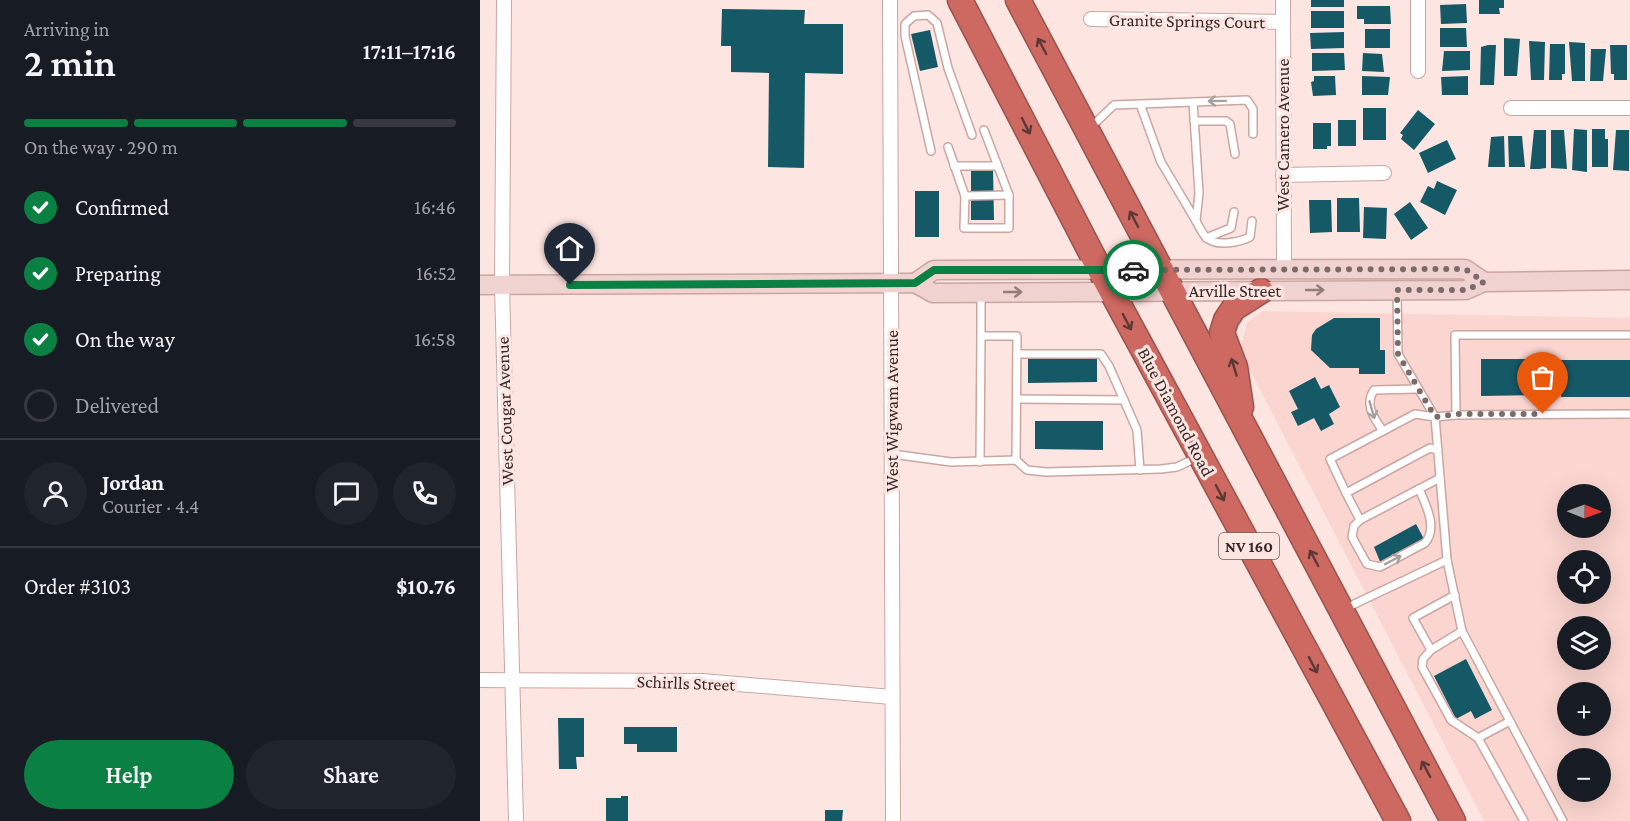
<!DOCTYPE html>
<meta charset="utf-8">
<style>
:root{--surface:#171b24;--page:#20242c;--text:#f1f3f6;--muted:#9ea1a6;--line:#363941;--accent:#0b8043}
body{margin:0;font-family:"Crimson Pro",serif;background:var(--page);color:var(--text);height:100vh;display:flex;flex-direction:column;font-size:22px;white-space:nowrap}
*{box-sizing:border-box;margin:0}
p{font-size:20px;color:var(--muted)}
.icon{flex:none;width:33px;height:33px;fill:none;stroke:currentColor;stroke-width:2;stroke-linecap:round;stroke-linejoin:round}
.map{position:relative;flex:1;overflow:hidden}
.sheet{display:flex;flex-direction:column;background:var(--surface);width:480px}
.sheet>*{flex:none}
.needle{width:39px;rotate:91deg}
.tools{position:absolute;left:1077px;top:484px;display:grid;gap:12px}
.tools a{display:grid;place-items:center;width:54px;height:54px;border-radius:50%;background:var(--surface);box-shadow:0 6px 24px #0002;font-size:30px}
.pin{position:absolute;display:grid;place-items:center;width:51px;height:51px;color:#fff;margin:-62px -26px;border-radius:50% 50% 50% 0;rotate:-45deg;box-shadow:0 0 6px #0007}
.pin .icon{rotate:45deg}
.courier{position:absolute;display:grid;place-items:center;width:60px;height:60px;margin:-30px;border:4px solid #0b8043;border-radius:50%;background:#fff;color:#222;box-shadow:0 2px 8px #0007}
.headline em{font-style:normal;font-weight:600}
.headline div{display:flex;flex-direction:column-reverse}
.headline{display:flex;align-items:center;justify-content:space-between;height:102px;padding:0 24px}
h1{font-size:39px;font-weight:600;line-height:45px}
.bar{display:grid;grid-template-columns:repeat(4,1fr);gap:9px 6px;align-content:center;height:72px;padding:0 24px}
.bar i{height:8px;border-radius:4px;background:var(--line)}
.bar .selected{background:var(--accent)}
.bar p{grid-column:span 4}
.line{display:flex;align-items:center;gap:15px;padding:0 24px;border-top:2px solid var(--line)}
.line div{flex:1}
.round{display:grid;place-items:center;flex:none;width:63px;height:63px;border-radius:32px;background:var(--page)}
ol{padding:0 24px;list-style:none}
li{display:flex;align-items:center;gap:18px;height:66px}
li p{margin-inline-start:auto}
li .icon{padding:6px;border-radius:50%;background:var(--accent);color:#fff;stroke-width:4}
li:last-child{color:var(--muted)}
li i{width:33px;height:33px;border:3px solid var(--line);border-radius:50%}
.button{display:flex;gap:12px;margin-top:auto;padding:12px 24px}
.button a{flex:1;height:69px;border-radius:36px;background:var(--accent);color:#fff;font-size:24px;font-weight:600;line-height:69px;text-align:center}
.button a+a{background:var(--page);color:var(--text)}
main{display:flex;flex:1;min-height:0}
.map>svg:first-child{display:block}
.built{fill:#fbd5d0;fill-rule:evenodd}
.building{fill:#155866}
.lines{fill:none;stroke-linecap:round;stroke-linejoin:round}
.lane-casing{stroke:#cba6a1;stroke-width:10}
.street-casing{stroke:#cba6a1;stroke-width:16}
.secondary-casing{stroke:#cba6a1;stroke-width:21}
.highway-casing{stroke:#98534d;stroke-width:27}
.lane{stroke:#fff;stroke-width:7}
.street{stroke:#fff;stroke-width:14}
.secondary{stroke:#f0d2d0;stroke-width:18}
.highway{stroke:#cd6961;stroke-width:24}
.oneway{stroke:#5c3936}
.oneway2{stroke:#a59f9e}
.oneway3{stroke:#947e7c}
.done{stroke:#7c6b68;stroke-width:6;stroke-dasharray:0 10.8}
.route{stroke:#0b8043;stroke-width:8}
.labels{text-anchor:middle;stroke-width:6;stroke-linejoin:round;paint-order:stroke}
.shield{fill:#fde5e2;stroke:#72615f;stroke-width:1.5}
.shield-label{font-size:16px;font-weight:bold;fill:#372927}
.street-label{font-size:18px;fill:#372927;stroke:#fde5e2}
</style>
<main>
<section class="sheet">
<div class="headline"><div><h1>2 min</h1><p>Arriving in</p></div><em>17:11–17:16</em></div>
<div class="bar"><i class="selected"></i><i class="selected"></i><i class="selected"></i><i></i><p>On the way · 290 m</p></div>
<ol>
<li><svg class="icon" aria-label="check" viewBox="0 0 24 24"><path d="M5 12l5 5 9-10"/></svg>Confirmed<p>16:46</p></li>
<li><svg class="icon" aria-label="check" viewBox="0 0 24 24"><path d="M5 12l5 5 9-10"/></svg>Preparing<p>16:52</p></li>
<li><svg class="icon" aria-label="check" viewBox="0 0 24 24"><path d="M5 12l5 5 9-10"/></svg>On the way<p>16:58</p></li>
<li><i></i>Delivered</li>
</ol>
<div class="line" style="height:108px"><a class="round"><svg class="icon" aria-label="person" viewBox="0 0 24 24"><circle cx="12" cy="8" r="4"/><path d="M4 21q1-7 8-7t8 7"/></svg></a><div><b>Jordan</b><p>Courier · 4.4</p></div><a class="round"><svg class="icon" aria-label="chat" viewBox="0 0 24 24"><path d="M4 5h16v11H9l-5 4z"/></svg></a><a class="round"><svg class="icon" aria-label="phone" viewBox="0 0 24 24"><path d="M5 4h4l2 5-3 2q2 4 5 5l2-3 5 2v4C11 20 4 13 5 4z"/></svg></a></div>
<div class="line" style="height:78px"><div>Order #3103</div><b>$10.76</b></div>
<div class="button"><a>Help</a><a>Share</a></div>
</section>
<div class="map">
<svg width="1150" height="821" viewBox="0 0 1150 821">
<rect width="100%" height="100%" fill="#fde5e2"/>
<!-- built -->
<path class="built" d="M782,311L1150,318V821H1004L760,351L767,323ZM1088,495H1120V528H1088ZM1088,561H1120V594H1088ZM1088,627H1120V660H1088ZM1088,693H1120V726H1088ZM1088,759H1120V792H1088Z"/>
<!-- building -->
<g class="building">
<rect x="831" y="0" width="33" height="7"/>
<polygon points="999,0 1024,0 1024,8 1019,8 1020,14 999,14"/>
<polygon points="986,4 987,23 961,24 960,5"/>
<polygon points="877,6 910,6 911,24 884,24 884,19 877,19"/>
<polygon points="242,9 325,10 324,24 363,24 363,74 325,73 324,168 288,167 289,73 251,72 251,46 241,46"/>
<rect x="831" y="11" width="33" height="17"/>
<polygon points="960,28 986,28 987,47 960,47"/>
<rect x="885" y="29" width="25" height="19"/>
<polygon points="450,30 458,67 440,71 431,34"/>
<polygon points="864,32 864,48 831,49 830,33"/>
<polygon points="1024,38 1040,39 1037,76 1024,76"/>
<polygon points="1049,41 1065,42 1064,80 1051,80"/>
<polygon points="1089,42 1105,43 1105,81 1092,81"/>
<polygon points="1070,44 1085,44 1085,74 1082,74 1082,80 1069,80"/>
<polygon points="1008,45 1016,45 1014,85 1000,85 1001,47"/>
<polygon points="1130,45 1147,45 1147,80 1134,80 1134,74 1131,74"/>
<polygon points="1111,49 1126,49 1123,81 1110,81"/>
<polygon points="964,51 990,51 990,70 962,71"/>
<polygon points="832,53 864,53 865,70 832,71"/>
<polygon points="883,53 902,54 904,72 882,71"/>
<polygon points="834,76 855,76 856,95 833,96 831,82 834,81"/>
<polygon points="882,76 910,77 908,95 882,95"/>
<polygon points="988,76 988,95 962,95 961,77"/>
<rect x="883" y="108" width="23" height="32"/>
<polygon points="938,110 955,124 934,150 921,139 923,135 920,133"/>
<rect x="858" y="120" width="18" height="26"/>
<polygon points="833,123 851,123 851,146 847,146 847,149 833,149"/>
<polygon points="1094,129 1107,130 1107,172 1092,170"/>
<polygon points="1112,129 1125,129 1125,139 1128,139 1128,167 1112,167"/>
<polygon points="1054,130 1066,130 1066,168 1059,169 1050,169"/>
<polygon points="1071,130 1084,130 1087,169 1071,168"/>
<polygon points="1136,130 1149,130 1149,171 1133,170"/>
<polygon points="1024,136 1025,167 1008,167 1011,137"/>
<polygon points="1028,136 1042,136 1045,167 1029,167"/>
<polygon points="967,140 976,159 948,173 939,153"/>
<polygon points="491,168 513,168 514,220 491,220"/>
<polygon points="957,181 977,190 965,215 940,202 948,186 954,189"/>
<rect x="435" y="191" width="24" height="46"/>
<polygon points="857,198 879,198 880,232 857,232"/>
<polygon points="829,200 851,200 852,232 830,233"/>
<polygon points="930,202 948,228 931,240 914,214"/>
<polygon points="884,207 907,208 906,239 883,238"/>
<polygon points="854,318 900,318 900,350 905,350 905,374 879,374 879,368 850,368 831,350 832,335 836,329"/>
<polygon points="548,358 617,358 617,382 548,383"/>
<polygon points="1001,359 1068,359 1069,395 1001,396"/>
<rect x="1081" y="360" width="69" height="37"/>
<polygon points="835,377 841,389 849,385 860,407 849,414 854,424 841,431 834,418 818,426 811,412 818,409 809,391"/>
<polygon points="555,421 623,421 623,450 555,449"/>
<polygon points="936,524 944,539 901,564 894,547"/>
<polygon points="986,659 1012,710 995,719 991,711 976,719 954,676"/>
<polygon points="78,718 104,718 104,757 96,757 97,769 79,769"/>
<polygon points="144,727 197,727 197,752 157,752 157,744 144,744"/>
<polygon points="141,796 148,796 148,821 126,821 126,798 141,798"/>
<polygon points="345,810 363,810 362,821 345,821"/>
</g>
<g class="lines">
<!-- lane casing -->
<g class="lane-casing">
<g id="lane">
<polyline points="660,104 681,162 716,221 719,193 713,102"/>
<polyline points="714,121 746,121 750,124 755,154"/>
<polyline points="611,127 634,105 767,100 773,109 773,134"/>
<polyline points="468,147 485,196 529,195 504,130"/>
<polyline points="451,151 425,36 425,24 434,16 448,15 457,23 468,68 492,135"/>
<polyline points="474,166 517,166"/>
<polyline points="485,196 484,228 529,228 529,195"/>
<path d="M716,221C719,226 722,234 727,238C737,247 760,242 770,237L772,221"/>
<polyline points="726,238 751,228 754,212"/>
<polyline points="917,291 918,354 955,417 967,560 982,631 1083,821"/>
<polyline points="501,336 501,293"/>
<polyline points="537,354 621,354 629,366 657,430 660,470"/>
<polyline points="537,399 644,400"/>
<polyline points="976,415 1150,414"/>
<path d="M903,431C894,418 884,405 894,390L938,389"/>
<polyline points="958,450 950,448 866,493 850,459 935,414 955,417 976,415 975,335 1150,335"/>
<polyline points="412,454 471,462 536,460 547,470 566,472 681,469 697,467 718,457"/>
<polyline points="500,462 501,336 537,336 536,460"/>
<polyline points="866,493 880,520 960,478"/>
<path d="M880,520L874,526L872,537L887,564L900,567L945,543C958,528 946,505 939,489"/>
<polyline points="975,595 933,618 951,650 982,631"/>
<polyline points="864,609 967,560"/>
<polyline points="951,650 943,659 942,667 971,720 998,738"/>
<polyline points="1030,721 998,738 1044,821"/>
</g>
</g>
<!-- street casing -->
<g class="street-casing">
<g id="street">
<polyline points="24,0 22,285 36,821"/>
<polyline points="410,0 413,821"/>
<polyline points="803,0 804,270"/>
<polyline points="938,0 938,71"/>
<polyline points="611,19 803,22"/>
<polyline points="1031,108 1150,108"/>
<polyline points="803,175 904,173"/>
<polyline points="0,680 222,681 412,697"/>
</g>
</g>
<!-- secondary casing -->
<g class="secondary-casing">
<g id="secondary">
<polyline points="435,283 454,270 985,269 1004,282"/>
<polyline points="0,285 435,283 453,293 986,290 1004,282 1150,280"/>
</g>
</g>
<!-- highway casing -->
<g class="highway-casing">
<g id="highway">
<polyline points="480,0 620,270 918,821"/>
<polyline points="538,0 973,821"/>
<polyline points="761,407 755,367 742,333 746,320 754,308 781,291"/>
</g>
</g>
<!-- lane -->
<use href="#lane" class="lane"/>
<!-- street -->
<use href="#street" class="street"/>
<!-- secondary -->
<use href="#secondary" class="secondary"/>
<!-- highway -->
<use href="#highway" class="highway"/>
</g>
<!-- one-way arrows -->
<defs><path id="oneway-shaft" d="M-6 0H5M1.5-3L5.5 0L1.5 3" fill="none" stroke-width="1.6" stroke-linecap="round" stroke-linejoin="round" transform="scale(1.5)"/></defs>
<g class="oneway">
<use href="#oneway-shaft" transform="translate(562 46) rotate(-118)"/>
<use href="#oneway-shaft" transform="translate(546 126) rotate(63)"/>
<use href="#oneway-shaft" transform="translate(654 219) rotate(-118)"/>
<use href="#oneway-shaft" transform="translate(647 322) rotate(62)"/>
<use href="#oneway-shaft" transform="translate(754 367) rotate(-107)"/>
<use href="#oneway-shaft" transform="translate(740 493) rotate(62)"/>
<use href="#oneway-shaft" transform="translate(834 558) rotate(-118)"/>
<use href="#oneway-shaft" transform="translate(833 665) rotate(62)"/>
<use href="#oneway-shaft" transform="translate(946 769) rotate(-118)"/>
</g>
<g class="oneway2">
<use href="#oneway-shaft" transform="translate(737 101) rotate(179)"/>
<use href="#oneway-shaft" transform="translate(892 410) rotate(74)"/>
<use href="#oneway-shaft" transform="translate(913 560) rotate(-28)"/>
</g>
<g class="oneway3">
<use href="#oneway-shaft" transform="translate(835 290)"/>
<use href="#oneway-shaft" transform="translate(533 292)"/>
</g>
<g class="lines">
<!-- done -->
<polyline class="done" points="653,270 985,269 1004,282 986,290 917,290 918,354 955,417 976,414 1063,414"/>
<!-- route -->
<polyline class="route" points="90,285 435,283 454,270 653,270"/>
</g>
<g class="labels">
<!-- shield labels -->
<rect class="shield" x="739" y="533" width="60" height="26" rx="4.5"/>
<g class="shield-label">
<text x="769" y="552">NV 160</text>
</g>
<!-- street labels -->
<g class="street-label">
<text transform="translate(707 21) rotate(1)" y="6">Granite Springs Court</text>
<text transform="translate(803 135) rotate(-90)" y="6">West Camero Avenue</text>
<text x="755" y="297">Arville Street</text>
<text transform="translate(25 411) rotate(-92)" y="6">West Cougar Avenue</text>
<text transform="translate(412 411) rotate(-90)" y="6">West Wigwam Avenue</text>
<text transform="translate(696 412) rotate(62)" y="6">Blue Diamond Road</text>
<text transform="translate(206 683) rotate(2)" y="6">Schirlls Street</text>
</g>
</g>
</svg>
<div class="tools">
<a><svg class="needle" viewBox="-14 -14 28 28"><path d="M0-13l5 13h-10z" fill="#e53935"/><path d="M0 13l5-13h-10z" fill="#9ea1a6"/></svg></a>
<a><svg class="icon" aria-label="locate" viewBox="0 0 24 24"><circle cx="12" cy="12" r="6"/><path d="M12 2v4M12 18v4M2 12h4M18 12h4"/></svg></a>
<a><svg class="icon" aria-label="layers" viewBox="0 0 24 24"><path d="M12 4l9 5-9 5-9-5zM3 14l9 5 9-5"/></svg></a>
<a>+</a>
<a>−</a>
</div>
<div class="pin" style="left:1063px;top:414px;background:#ea580c"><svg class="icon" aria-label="bag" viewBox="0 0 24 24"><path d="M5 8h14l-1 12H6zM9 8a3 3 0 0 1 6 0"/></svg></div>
<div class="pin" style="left:90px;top:285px;background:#1f2937"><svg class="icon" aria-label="home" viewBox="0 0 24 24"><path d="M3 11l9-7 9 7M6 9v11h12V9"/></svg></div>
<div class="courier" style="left:653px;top:270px"><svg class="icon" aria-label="car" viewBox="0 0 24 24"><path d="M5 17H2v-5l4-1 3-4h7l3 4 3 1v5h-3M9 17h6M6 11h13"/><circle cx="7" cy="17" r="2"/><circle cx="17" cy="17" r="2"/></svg></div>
</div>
</main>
